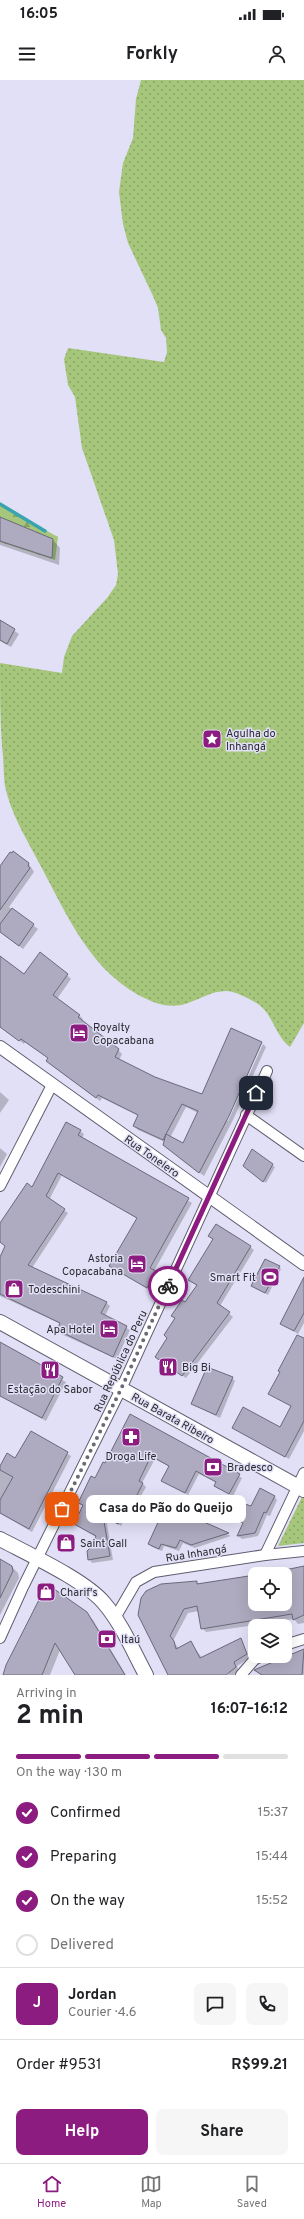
<!DOCTYPE html>
<meta charset="utf-8">
<style>
:root{--surface:#fff;--page:#f6f6f6;--text:#202124;--muted:#757577;--line:#e0e0e0;--accent:#8c1c7f}
body{margin:0;font-family:Overpass,sans-serif;background:var(--page);color:var(--text);height:100vh;display:flex;flex-direction:column;font-size:15px;white-space:nowrap}
*{box-sizing:border-box;margin:0}
p{font-size:13px;color:var(--muted)}
.icon{flex:none;width:22px;height:22px;fill:none;stroke:currentColor;stroke-width:2;stroke-linecap:round;stroke-linejoin:round}
.map{position:relative;height:1595px;overflow:hidden}
.drawer{display:flex;flex-direction:column;background:var(--surface);flex:1}
.drawer>*{flex:none}
.buttons{position:absolute;left:248px;top:1487px;display:grid;gap:8px}
.buttons a{display:grid;place-items:center;width:44px;height:44px;border-radius:8px;background:var(--surface);box-shadow:0 4px 16px #0002;font-size:20px}
.pin{position:absolute;display:grid;place-items:center;width:34px;height:34px;color:#fff;margin:-17px;border-radius:8px;box-shadow:0 2px 6px #0006}
.courier{position:absolute;display:grid;place-items:center;width:40px;height:40px;margin:-20px;border:3px solid #8c1c7f;border-radius:50%;background:#fff;color:#222;box-shadow:0 1px 5px #0007}
.bubble{position:absolute;height:28px;border-radius:8px;background:var(--surface);box-shadow:0 4px 16px #0002;font-size:13px;font-weight:700;line-height:28px;text-align:center}
.overview em{font-style:normal;font-weight:700}
.overview div{display:flex;flex-direction:column-reverse}
.overview{display:flex;align-items:center;justify-content:space-between;height:68px;padding:0 16px}
h1{font-size:26px;font-weight:700;line-height:30px}
.bar{display:grid;grid-template-columns:repeat(4,1fr);gap:6px 4px;align-content:center;height:48px;padding:0 16px}
.bar i{height:5px;border-radius:3px;background:var(--line)}
.bar .selected{background:var(--accent)}
.bar p{grid-column:span 4}
.line{display:flex;align-items:center;gap:10px;padding:0 16px;border-top:1px solid var(--line)}
.line div{flex:1}
.round{display:grid;place-items:center;flex:none;width:42px;height:42px;border-radius:8px;background:var(--page)}
ol{padding:0 16px;list-style:none}
li{display:flex;align-items:center;gap:12px;height:44px}
li p{margin-inline-start:auto}
li .icon{padding:4px;border-radius:50%;background:var(--accent);color:#fff;stroke-width:4}
li:last-child{color:var(--muted)}
li i{width:22px;height:22px;border:2px solid var(--line);border-radius:50%}
.primary-button{display:flex;gap:8px;margin-top:auto;padding:8px 16px}
.primary-button a{flex:1;height:46px;border-radius:8px;background:var(--accent);color:#fff;font-size:16px;font-weight:700;line-height:46px;text-align:center}
.primary-button a+a{background:var(--page);color:var(--text)}
.status{display:flex;justify-content:space-between;align-items:center;height:28px;padding:0 20px;background:var(--surface);direction:ltr}
.status svg{height:11px;fill:currentColor}
header{display:flex;justify-content:space-between;align-items:center;height:52px;padding:0 16px;background:var(--surface);font-size:18px;font-weight:700}
.dock{display:flex;justify-content:space-around;align-items:center;height:56px;border-top:1px solid var(--line);background:var(--surface);font-size:11px;color:var(--muted)}
.dock a{display:grid;justify-items:center;gap:2px}
.dock .selected{color:var(--accent)}
.map>svg:first-child{display:block}
.forest{fill:url(#forest-firs)}
.park{fill:url(#park-dots)}
.shadow{fill:#0003;fill-rule:evenodd}
.lines{fill:none;stroke-linecap:round;stroke-linejoin:round}
.stream{stroke:#39a4af;stroke-width:3.5}
.building{fill:#aeabc0;stroke:#6b697c;fill-rule:evenodd}
.minor-casing{stroke:#605d70;stroke-width:12}
.tertiary-casing{stroke:#605d70;stroke-width:14}
.secondary-casing{stroke:#605d70;stroke-width:16}
.minor{stroke:#fff;stroke-width:10}
.tertiary{stroke:#fff;stroke-width:12}
.secondary{stroke:#fff;stroke-width:14}
.done{stroke:#6a6976;stroke-width:4;stroke-dasharray:0 7.2}
.route{stroke:#8c1c7f;stroke-width:5}
.labels{text-anchor:middle;stroke-width:3;stroke-linejoin:round;paint-order:stroke}
.poi-label{font-size:11px;fill:#2a2931;stroke:#e2e0f6;text-anchor:start}
.street-label{font-size:11px;fill:#2a2931;stroke:#e2e0f6}
</style>
<div class="status"><b>16:05</b><svg viewBox="0 0 49 12"><path d="M0 12V9h3v3zM5 12V6h3v6zM10 12V3h3v9zM15 12V0h3v12zM26 1h20v11H26zM47 4h2v5h-2z"/></svg></div>
<header><svg class="icon" aria-label="menu" viewBox="0 0 24 24"><path d="M4 6h16M4 12h16M4 18h16"/></svg>Forkly<svg class="icon" aria-label="person" viewBox="0 0 24 24"><circle cx="12" cy="8" r="4"/><path d="M4 21q1-7 8-7t8 7"/></svg></header>
<div class="map">
<svg width="304" height="1595" viewBox="0 0 304 1595">
<defs>
<pattern id="forest-firs" width="22" height="20" patternUnits="userSpaceOnUse"><rect width="22" height="20" fill="#a6c77b"/><path d="M5 1l3.5 6h-7zM16 11l3.5 6h-7z" fill="#87a265"/></pattern>
<pattern id="park-dots" width="8" height="8" patternUnits="userSpaceOnUse"><rect width="8" height="8" fill="#a6c77b"/><path d="M2 2h.1M6 6h.1" fill="none" stroke="#87a265" stroke-width="1.8" stroke-linecap="round"/></pattern>
</defs>
<rect width="100%" height="100%" fill="#e2e0f6"/>
<!-- forest -->
<polygon class="forest" points="0,425 58,457 55,480 0,462"/>
<!-- park -->
<g class="park">
<path d="M141,0H304V943L290,967C275,956 273,934 258,924C250,919 237,912 227,911C199,911 187,936 151,921C91,896 67,834 38,781C25,756 11,734 5,706C3,693 4,680 2,667C0,639 0,611 0,583L62,593L64,577L72,556L107,518L116,505L118,494L114,460L82,368L75,317L68,305L64,279L68,268L164,282L167,272L166,258L161,250L158,228L153,216L128,163L123,144L119,112L123,83L133,58L136,19Z"/>
<polygon points="302,1417 304,1418 304,1463 278,1466"/>
</g>
<!-- shadow -->
<g class="shadow">
<polygon points="0,439 53,460 60,468 59,485 0,465"/>
<polygon points="0,541 19,554 11,567 0,561"/>
<polygon points="13,773 29,784 34,792 9,827 38,849 23,869 0,852 0,788"/>
<path d="M0,877L32,901L67,895L71,899L57,919L79,935L83,939L82,941L118,970L122,974L119,980L155,998L203,1016L232,949L262,963L226,1040L228,1041L263,964L266,967L233,1040L204,1096L168,1069L165,1062L138,1050L134,1046L139,1036L102,1018L100,1021L51,985L48,981L49,979L25,962L24,964L0,947ZM186,1027L198,1033L183,1064L170,1058Z"/>
<polygon points="0,1012 9,1020 0,1033"/>
<polygon points="80,1051 84,1054 82,1058 192,1123 154,1191 159,1196 151,1211 111,1186 138,1139 62,1095 49,1120 68,1133 32,1188 106,1223 110,1226 105,1236 130,1250 117,1279 61,1254 58,1250 61,1244 0,1216 0,1179 33,1108"/>
<polygon points="0,1068 7,1074 0,1087"/>
<polygon points="272,1085 275,1087 266,1103 246,1089"/>
<polygon points="210,1156 250,1167 254,1170 220,1226 233,1237 186,1298 160,1280 176,1239 173,1236 185,1224 197,1206 189,1200 213,1160"/>
<polygon points="279,1187 281,1189 268,1215 252,1206"/>
<polygon points="304,1208 304,1243 298,1254 281,1243"/>
<polygon points="304,1259 304,1351 289,1379 234,1348 280,1348 292,1327 269,1313 281,1293 279,1291"/>
<polygon points="0,1265 66,1302 46,1341 0,1316"/>
<polygon points="232,1298 235,1301 220,1338 192,1324"/>
<polygon points="130,1335 242,1398 233,1416 219,1409 215,1406 217,1403 199,1394 188,1415 163,1401 170,1387 155,1379 142,1403 146,1407 138,1421 134,1419 121,1446 106,1438 113,1480 92,1483 89,1479 96,1457 79,1447 83,1426 80,1423 105,1385"/>
<polygon points="31,1352 71,1376 32,1452 0,1433 0,1388 16,1379"/>
<polygon points="274,1416 277,1420 270,1436 267,1435 258,1456 242,1459 238,1456 244,1444 238,1439 252,1427"/>
<polygon points="177,1429 180,1433 231,1456 195,1468 183,1463 179,1471 164,1466 162,1471 152,1467 149,1464"/>
<polygon points="0,1481 12,1487 18,1493 19,1498 0,1535"/>
<polygon points="304,1487 304,1543 298,1544 294,1539 280,1541 283,1546 269,1546 277,1542 206,1552 202,1548 199,1531 188,1533 173,1561 179,1569 190,1562 215,1595 170,1595 142,1519 153,1507 161,1505 196,1502 199,1504 255,1495 255,1524 285,1524 285,1494 262,1494"/>
<polygon points="86,1533 93,1540 126,1595 77,1595 60,1570 50,1595 3,1595"/>
<polygon points="240,1560 250,1578 237,1586 239,1591 234,1595 228,1595"/>
<polygon points="304,1570 304,1595 289,1586 289,1595 261,1595 256,1591"/>
</g>
<g class="lines">
<!-- stream -->
<polyline class="stream" points="0,424 45,451"/>
</g>
<!-- building -->
<g class="building">
<polygon points="0,437 53,459 52,478 0,461"/>
<polygon points="0,540 15,549 7,564 0,560"/>
<polygon points="13,771 29,783 28,786 30,788 0,830 0,786 10,772 12,773"/>
<polygon points="12,828 34,844 19,866 0,852 0,844"/>
<path d="M40,872L68,894L53,915L80,935L78,937L119,969L115,977L155,997L202,1014L231,948L262,962L229,1036L199,1093L163,1065L166,1054L163,1060L133,1046L138,1035L98,1015L96,1018L46,981L48,978L21,959L19,961L0,947V876L24,894ZM182,1024L198,1031L183,1063L166,1054Z"/>
<polygon points="66,1042 81,1050 78,1055 189,1118 150,1188 156,1191 147,1208 109,1186 137,1138 58,1093 46,1116 65,1129 28,1185 107,1222 101,1233 127,1246 113,1277 57,1250 60,1243 0,1214 0,1177 5,1166 0,1162 0,1143 27,1103 32,1107"/>
<polygon points="252,1069 273,1084 263,1102 243,1086"/>
<polygon points="216,1144 251,1166 217,1223 230,1232 182,1296 155,1277 167,1258 164,1255 175,1238 171,1236 182,1220 185,1222 197,1205 188,1200 213,1159 208,1156"/>
<polygon points="265,1179 280,1186 265,1213 251,1206"/>
<polygon points="304,1197 304,1233 294,1251 280,1244"/>
<polygon points="297,1255 304,1258 304,1341 285,1377 232,1348 243,1327 280,1347 291,1326 268,1314 280,1292 278,1291"/>
<polygon points="0,1262 63,1297 42,1338 0,1316"/>
<polygon points="207,1287 233,1297 216,1335 191,1324"/>
<polygon points="130,1334 240,1394 229,1414 214,1406 216,1402 196,1391 185,1413 161,1401 169,1386 151,1376 139,1401 143,1403 135,1419 131,1417 118,1444 103,1436 110,1476 88,1480 87,1471 91,1467 96,1456 74,1444 83,1425 78,1423 91,1396 95,1398 103,1382 105,1383"/>
<polygon points="31,1351 68,1372 29,1449 0,1433 0,1420 13,1397 0,1390 0,1386 7,1373 15,1378"/>
<polygon points="260,1408 275,1416 266,1433 264,1432 255,1453 237,1456 243,1443 236,1440 245,1424 251,1426"/>
<polygon points="167,1423 178,1428 177,1430 229,1453 191,1465 180,1460 176,1468 161,1464 159,1469 148,1464"/>
<polygon points="0,1479 12,1486 13,1491 0,1518"/>
<polygon points="304,1486 304,1535 293,1540 292,1534 201,1549 197,1526 184,1529 170,1556 174,1561 176,1569 191,1561 200,1578 241,1558 247,1574 234,1582 236,1587 226,1595 168,1595 138,1535 141,1518 146,1511 161,1504 197,1501 197,1504 255,1495 255,1524 285,1524 285,1490"/>
<polygon points="47,1504 87,1532 125,1595 75,1595 55,1563 42,1595 3,1595 6,1585"/>
<polygon points="304,1569 302,1595 262,1595 254,1590"/>
</g>
<g class="lines">
<!-- minor casing -->
<g class="minor-casing">
<g id="minor">
<polyline points="246,1035 304,1076"/>
<polyline points="0,1106 52,1005"/>
<polyline points="265,1475 304,1393"/>
<polyline points="115,1538 136,1502 154,1492 265,1475 304,1471"/>
<polyline points="0,1558 23,1507 121,1309 267,991"/>
<polyline points="285,1565 304,1559"/>
<polyline points="241,1595 254,1580 261,1576"/>
</g>
</g>
<!-- tertiary casing -->
<g class="tertiary-casing">
<polyline id="tertiary" points="0,967 304,1184"/>
</g>
<!-- secondary casing -->
<g class="secondary-casing">
<g id="secondary">
<polyline points="0,1242 304,1410"/>
<path d="M0,1459C28,1474 85,1500 104,1523C122,1544 133,1571 146,1595"/>
</g>
</g>
<!-- minor -->
<use href="#minor" class="minor"/>
<!-- tertiary -->
<use href="#tertiary" class="tertiary"/>
<!-- secondary -->
<use href="#secondary" class="secondary"/>
</g>
<g class="lines">
<!-- done -->
<polyline class="done" points="62,1429 121,1309 168,1206"/>
<!-- route -->
<polyline class="route" points="168,1206 256,1013"/>
</g>
<!-- icons -->
<defs>
<g id="sight-square" transform="scale(1)"><rect x="-9" y="-9" width="18" height="18" rx="4" fill="#8c1c7f" stroke="#e2e0f6"/><path d="M0-6L1.8-2.2L6-1.7L2.9 1.2L3.7 5.4L0 3.3L-3.7 5.4L-2.9 1.2L-6-1.7L-1.8-2.2Z" fill="#fff"/></g>
<g id="hotel-square" transform="scale(1)"><rect x="-9" y="-9" width="18" height="18" rx="4" fill="#8c1c7f" stroke="#e2e0f6"/><path d="M-6-4.5h1.5V1H6V5H4.5V3h-9V5H-6ZM-4 0a1.8 1.8 0 1 1 3.6 0ZM.5 0V-2.5h3Q6-2.5 6 0Z" fill="#fff"/></g>
<g id="stadium-square" transform="scale(1)"><rect x="-9" y="-9" width="18" height="18" rx="4" fill="#8c1c7f" stroke="#e2e0f6"/><path d="M0-5a6.5 5 0 1 0 0 10a6.5 5 0 1 0 0-10ZM-3.5-1.8h7v3.6h-7Z" fill="#fff"/></g>
<g id="shop-square" transform="scale(1)"><rect x="-9" y="-9" width="18" height="18" rx="4" fill="#8c1c7f" stroke="#e2e0f6"/><path d="M-5-2.5h2.3a2.7 3.5 0 0 1 5.4 0H5L5.5 6h-11ZM-1.5-2.5h3a1.5 2.3 0 0 0-3 0Z" fill="#fff"/></g>
<g id="restaurant-square" transform="scale(1)"><rect x="-9" y="-9" width="18" height="18" rx="4" fill="#8c1c7f" stroke="#e2e0f6"/><path d="M-5-6h1v4h1v-4h1v4h1v-4h1v5L-1.5 .5V6h-2V.5L-5-1ZM5-6V6H3V1.5H1.5Q1.5-4 5-6Z" fill="#fff"/></g>
<g id="pharmacy-square" transform="scale(1)"><rect x="-9" y="-9" width="18" height="18" rx="4" fill="#8c1c7f" stroke="#e2e0f6"/><path d="M-2-6h4v4h4v4h-4v4h-4v-4h-4v-4h4Z" fill="#fff"/></g>
<g id="bank-square" transform="scale(1)"><rect x="-9" y="-9" width="18" height="18" rx="4" fill="#8c1c7f" stroke="#e2e0f6"/><path d="M-6-4H6V4H-6ZM0-2.3a2.3 2.3 0 1 0 0 4.6a2.3 2.3 0 1 0 0-4.6Z" fill="#fff"/></g>
</defs>
<g fill-rule="evenodd">
<use href="#sight-square" x="212" y="659"/>
<use href="#hotel-square" x="79" y="953"/>
<use href="#hotel-square" x="137" y="1184"/>
<use href="#stadium-square" x="270" y="1197"/>
<use href="#shop-square" x="14" y="1209"/>
<use href="#hotel-square" x="109" y="1249"/>
<use href="#restaurant-square" x="168" y="1287"/>
<use href="#restaurant-square" x="50" y="1290"/>
<use href="#pharmacy-square" x="131" y="1357"/>
<use href="#bank-square" x="213" y="1387"/>
<use href="#shop-square" x="66" y="1463"/>
<use href="#shop-square" x="46" y="1512"/>
<use href="#bank-square" x="107" y="1559"/>
</g>
<g class="labels">
<!-- poi labels -->
<g class="poi-label">
<text x="226" y="657">Agulha do<tspan x="226" dy="13">Inhangá</tspan></text>
<text x="93" y="951">Royalty<tspan x="93" dy="13">Copacabana</tspan></text>
<text x="123" y="1182" text-anchor="end">Astoria<tspan x="123" dy="13">Copacabana</tspan></text>
<text x="256" y="1201" text-anchor="end">Smart Fit</text>
<text x="28" y="1213">Todeschini</text>
<text x="95" y="1253" text-anchor="end">Apa Hotel</text>
<text x="182" y="1291">Big Bi</text>
<text x="50" y="1313" text-anchor="middle">Estação do Sabor</text>
<text x="131" y="1380" text-anchor="middle">Droga Life</text>
<text x="227" y="1391">Bradesco</text>
<text x="80" y="1467">Saint Gall</text>
<text x="60" y="1516">Charif's</text>
<text x="121" y="1563">Itaú</text>
</g>
<!-- street labels -->
<g class="street-label">
<text transform="translate(152 1076) rotate(35)" y="4">Rua Tonelero</text>
<text transform="translate(120 1281) rotate(-65)" y="4">Rua República do Peru</text>
<text transform="translate(173 1338) rotate(29)" y="4">Rua Barata Ribeiro</text>
<text transform="translate(196 1473) rotate(-9)" y="4">Rua Inhangá</text>
</g>
</g>
</svg>
<div class="buttons">
<a><svg class="icon" aria-label="locate" viewBox="0 0 24 24"><circle cx="12" cy="12" r="6"/><path d="M12 2v4M12 18v4M2 12h4M18 12h4"/></svg></a>
<a><svg class="icon" aria-label="layers" viewBox="0 0 24 24"><path d="M12 4l9 5-9 5-9-5zM3 14l9 5 9-5"/></svg></a>
</div>
<div class="pin" style="left:62px;top:1429px;background:#ea580c"><svg class="icon" aria-label="bag" viewBox="0 0 24 24"><path d="M5 8h14l-1 12H6zM9 8a3 3 0 0 1 6 0"/></svg></div>
<div class="pin" style="left:256px;top:1013px;background:#1f2937"><svg class="icon" aria-label="home" viewBox="0 0 24 24"><path d="M3 11l9-7 9 7M6 9v11h12V9"/></svg></div>
<div class="courier" style="left:168px;top:1206px"><svg class="icon" aria-label="bike" viewBox="0 0 24 24"><circle cx="6" cy="16" r="4"/><circle cx="18" cy="16" r="4"/><path d="M6 16l4-8h5l3 8M10 8l3 8H6M13 5h3"/></svg></div>
<div class="bubble" style="left:86px;top:1415px;width:160px">Casa do Pão do Queijo</div>
</div>
<section class="drawer">
<div class="overview"><div><h1>2 min</h1><p>Arriving in</p></div><em>16:07–16:12</em></div>
<div class="bar"><i class="selected"></i><i class="selected"></i><i class="selected"></i><i></i><p>On the way · 130 m</p></div>
<ol>
<li><svg class="icon" aria-label="check" viewBox="0 0 24 24"><path d="M5 12l5 5 9-10"/></svg>Confirmed<p>15:37</p></li>
<li><svg class="icon" aria-label="check" viewBox="0 0 24 24"><path d="M5 12l5 5 9-10"/></svg>Preparing<p>15:44</p></li>
<li><svg class="icon" aria-label="check" viewBox="0 0 24 24"><path d="M5 12l5 5 9-10"/></svg>On the way<p>15:52</p></li>
<li><i></i>Delivered</li>
</ol>
<div class="line" style="height:72px"><b class="round" style="background:var(--accent);color:#fff">J</b><div><b>Jordan</b><p>Courier · 4.6</p></div><a class="round"><svg class="icon" aria-label="chat" viewBox="0 0 24 24"><path d="M4 5h16v11H9l-5 4z"/></svg></a><a class="round"><svg class="icon" aria-label="phone" viewBox="0 0 24 24"><path d="M5 4h4l2 5-3 2q2 4 5 5l2-3 5 2v4C11 20 4 13 5 4z"/></svg></a></div>
<div class="line" style="height:52px"><div>Order #9531</div><b>R$99.21</b></div>
<div class="primary-button"><a>Help</a><a>Share</a></div>
</section>
<nav class="dock">
<a class="selected"><svg class="icon" aria-label="home" viewBox="0 0 24 24"><path d="M3 11l9-7 9 7M6 9v11h12V9"/></svg>Home</a>
<a><svg class="icon" aria-label="map" viewBox="0 0 24 24"><path d="M3 6l6-2 6 2 6-2v14l-6 2-6-2-6 2zM9 4v14M15 6v14"/></svg>Map</a>
<a><svg class="icon" aria-label="saved" viewBox="0 0 24 24"><path d="M7 4h10v16l-5-4-5 4z"/></svg>Saved</a>
</nav>
